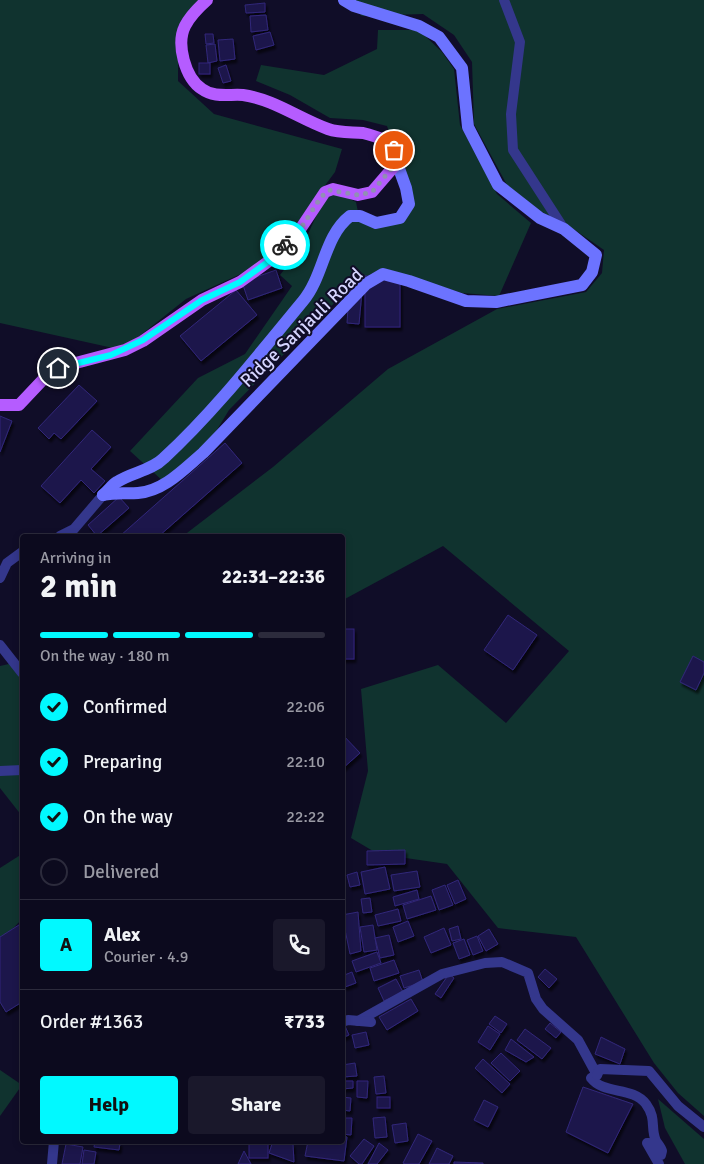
<!DOCTYPE html>
<meta charset="utf-8">
<style>
:root{--surface:#0c0a1e;--page:#1a182b;--text:#f1f3f6;--muted:#9a9aa4;--line:#2c2b3c;--accent:#01f9ff}
body{margin:0;font-family:Signika,sans-serif;background:var(--page);color:var(--text);height:100vh;display:flex;flex-direction:column;font-size:19px;white-space:nowrap}
*{box-sizing:border-box;margin:0}
p{font-size:16px;color:var(--muted)}
.icon{flex:none;width:28px;height:28px;fill:none;stroke:currentColor;stroke-width:2;stroke-linecap:round;stroke-linejoin:round}
.map{position:relative;flex:1;overflow:hidden}
.sheet{position:absolute;left:20px;top:534px;width:325px;height:610px;display:flex;flex-direction:column;background:var(--surface);border-radius:5px;box-shadow:0 2px 8px #0003,0 0 0 1px var(--line)}
.sheet>*{flex:none}
.pin{position:absolute;display:grid;place-items:center;width:42px;height:42px;color:#fff;margin:-21px;border:2px solid #fff;border-radius:50%;box-shadow:0 1px 5px #0007}
.courier{position:absolute;display:grid;place-items:center;width:50px;height:50px;margin:-25px;border:4px solid #01f9ff;border-radius:50%;background:#fff;color:#222;box-shadow:0 1px 6px #0007}
.summary em{font-style:normal;font-weight:700}
.summary div{display:flex;flex-direction:column-reverse}
.summary{display:flex;align-items:center;justify-content:space-between;height:85px;padding:0 20px}
h1{font-size:32px;font-weight:700;line-height:38px}
.bar{display:grid;grid-template-columns:repeat(4,1fr);gap:8px 5px;align-content:center;height:60px;padding:0 20px}
.bar i{height:6px;border-radius:4px;background:var(--line)}
.bar .selected{background:var(--accent)}
.bar p{grid-column:span 4}
.line{display:flex;align-items:center;gap:12px;padding:0 20px;border-top:1px solid var(--line)}
.line div{flex:1}
.round{display:grid;place-items:center;flex:none;width:52px;height:52px;border-radius:5px;background:var(--page)}
ol{padding:0 20px;list-style:none}
li{display:flex;align-items:center;gap:15px;height:55px}
li p{margin-inline-start:auto}
li .icon{padding:5px;border-radius:50%;background:var(--accent);color:#111;stroke-width:4}
li:last-child{color:var(--muted)}
li i{width:28px;height:28px;border:2px solid var(--line);border-radius:50%}
.primary-button{display:flex;gap:10px;margin-top:auto;padding:10px 20px}
.primary-button a{flex:1;height:58px;border-radius:5px;background:var(--accent);color:#111;font-size:20px;font-weight:700;line-height:58px;text-align:center}
.primary-button a+a{background:var(--page);color:var(--text)}
.map>svg:first-child{display:block}
.green{fill:#10332f}
.building{fill:#1e174b;stroke:#31277a;filter:url(#shadow)}
.lines{fill:none;stroke-linecap:round;stroke-linejoin:round}
.street{stroke:#34378c;stroke-width:10}
.secondary{stroke:#6c73ff;stroke-width:12}
.primary{stroke:#b55cff;stroke-width:12}
.done{stroke:#918fb4;stroke-width:5;stroke-dasharray:0 9}
.route{stroke:#01f9ff;stroke-width:6}
.labels{text-anchor:middle;stroke-width:4;stroke-linejoin:round;paint-order:stroke}
.street-label{font-size:19px;fill:#d6d5ff;stroke:#100d28}
</style>
<div class="map">
<svg width="704" height="1164" viewBox="0 0 704 1164">
<defs>
<filter id="shadow"><feDropShadow dx="2" dy="3.5" stdDeviation="1" flood-color="#0009"/></filter>
</defs>
<rect width="100%" height="100%" fill="#100d28"/>
<!-- green -->
<g class="green">
<polygon points="0,0 206,0 178,26 178,81 214,114 342,149 335,172 269,261 186,299 122,350 0,323"/>
<polygon points="355,0 704,0 704,1116 678,1093 654,1063 576,937 498,928 447,864 378,854 351,838 368,771 361,689 438,665 506,723 569,651 443,546 343,600 342,536 183,536 273,467 388,369 497,309 586,292 602,273 604,250 572,228 542,212 507,185 474,124 472,62 454,35 423,14 362,16 354,8"/>
<polygon points="378,30 419,30 442,52 454,69 460,125 497,194 531,223 499,296 462,293 383,268 355,282 229,410 201,456 164,482 130,451 198,378 245,354 292,286 280,275 303,245 323,201 337,193 356,202 360,222 380,228 414,205 387,126 363,120 330,118 290,95 256,81 261,65 324,75 377,49"/>
<polygon points="22,661 22,816 0,788 0,666"/>
<polygon points="22,854 22,919 0,942 0,868"/>
<polygon points="0,1070 22,1085 0,1116"/>
<polygon points="658,1099 704,1139 704,1164 685,1164 665,1128"/>
</g>
<!-- building -->
<g class="building">
<polygon points="265,3 265,12 246,13 245,5"/>
<polygon points="266,15 268,30 251,32 250,16"/>
<polygon points="270,32 274,45 256,50 253,36"/>
<polygon points="205,34 213,34 214,43 206,44"/>
<polygon points="233,39 235,59 220,61 218,40"/>
<polygon points="215,44 217,61 208,63 206,45"/>
<rect x="199" y="63" width="11" height="11"/>
<polygon points="226,65 231,81 223,83 218,68"/>
<polygon points="276,270 282,288 248,300 242,282"/>
<rect x="365" y="276" width="35" height="51"/>
<polygon points="350,280 363,281 359,324 347,323"/>
<polygon points="236,290 257,315 201,361 180,336"/>
<polygon points="79,385 97,401 61,439 54,433 49,439 38,428"/>
<polygon points="0,416 12,421 0,452"/>
<polygon points="92,430 111,447 91,469 105,481 94,493 81,480 60,503 41,486"/>
<polygon points="225,443 242,463 159,536 120,536"/>
<polygon points="119,497 129,508 97,536 88,525"/>
<polygon points="508,615 537,635 513,670 484,650"/>
<rect x="342" y="629" width="12" height="30"/>
<polygon points="693,656 704,662 704,673 696,690 680,682"/>
<polygon points="342,734 360,753 342,769"/>
<polygon points="405,850 405,864 367,865 367,851"/>
<polygon points="385,867 390,889 365,894 361,872"/>
<polygon points="417,871 420,887 394,891 391,875"/>
<polygon points="357,872 360,885 350,887 347,875"/>
<polygon points="458,880 466,899 455,904 447,885"/>
<polygon points="445,885 453,905 439,910 432,890"/>
<polygon points="417,890 419,899 395,906 393,897"/>
<polygon points="431,896 436,910 407,919 403,905"/>
<polygon points="370,898 372,912 363,913 361,899"/>
<polygon points="398,909 401,921 378,926 375,915"/>
<polygon points="358,912 361,951 350,954 342,915"/>
<polygon points="408,921 414,936 398,942 393,927"/>
<polygon points="22,923 22,1002 6,1012 0,1002 0,937"/>
<polygon points="373,925 377,950 364,952 360,927"/>
<polygon points="458,926 461,939 452,941 449,929"/>
<polygon points="444,928 451,945 431,953 424,937"/>
<polygon points="489,929 498,944 486,951 478,936"/>
<polygon points="389,935 394,955 380,958 375,938"/>
<polygon points="477,936 483,951 473,955 467,940"/>
<polygon points="464,939 470,955 459,959 453,943"/>
<polygon points="377,952 381,963 356,972 352,961"/>
<polygon points="394,960 399,973 374,981 370,968"/>
<polygon points="545,969 557,979 549,988 538,977"/>
<polygon points="419,970 423,982 404,988 400,976"/>
<polygon points="352,972 356,983 345,987 342,976"/>
<polygon points="449,974 454,978 441,998 435,994"/>
<polygon points="396,979 403,992 384,1001 378,988"/>
<polygon points="411,999 418,1011 387,1030 379,1017"/>
<polygon points="495,1016 507,1024 501,1033 489,1024"/>
<polygon points="550,1023 561,1032 556,1038 545,1029"/>
<polygon points="345,1026 349,1035 342,1038 342,1027"/>
<polygon points="488,1026 500,1034 490,1050 478,1042"/>
<polygon points="525,1029 551,1048 542,1059 517,1040"/>
<polygon points="366,1032 369,1045 355,1048 352,1035"/>
<polygon points="601,1037 625,1049 620,1064 595,1054"/>
<polygon points="511,1039 534,1057 526,1062 505,1050"/>
<polygon points="501,1053 520,1071 510,1081 491,1063"/>
<polygon points="483,1059 510,1084 502,1093 475,1068"/>
<polygon points="355,1063 357,1076 342,1077 342,1065"/>
<polygon points="384,1076 386,1093 376,1094 374,1077"/>
<polygon points="342,1081 353,1081 353,1088 342,1089"/>
<polygon points="357,1081 368,1081 367,1098 357,1097"/>
<polygon points="583,1087 633,1104 608,1153 566,1132"/>
<polygon points="342,1097 351,1098 350,1111 342,1110"/>
<rect x="377" y="1097" width="13" height="11"/>
<polygon points="484,1100 498,1107 488,1127 474,1120"/>
<polygon points="385,1117 387,1137 375,1138 373,1118"/>
<polygon points="342,1118 352,1118 351,1135 342,1134"/>
<polygon points="406,1123 408,1141 395,1143 392,1125"/>
<polygon points="418,1134 432,1141 419,1164 405,1164 403,1163"/>
<polygon points="342,1136 347,1137 344,1161 305,1156 308,1141 342,1141"/>
<polygon points="364,1139 374,1146 362,1164 359,1164 350,1156"/>
<polygon points="95,1141 120,1143 119,1150 94,1147"/>
<polygon points="273,1141 293,1144 294,1162 269,1153"/>
<rect x="249" y="1142" width="19" height="16"/>
<polygon points="379,1143 388,1150 377,1164 368,1164"/>
<polygon points="66,1144 83,1147 80,1164 62,1164"/>
<polygon points="437,1148 453,1156 449,1164 429,1164"/>
<polygon points="84,1150 96,1152 94,1164 82,1164"/>
<polygon points="244,1151 251,1164 238,1164"/>
<polygon points="454,1162 483,1163 483,1164 454,1164"/>
</g>
<g class="lines">
<!-- street -->
<g class="street">
<polyline points="504,0 520,42 511,114 513,150 564,229"/>
<polyline points="60,536 74,529 103,495"/>
<polyline points="0,578 7,563 22,552"/>
<polyline points="0,645 22,673"/>
<polyline points="0,771 22,770"/>
<path d="M358,1021L442,974L485,963L502,962L528,973L536,999L543,1009L578,1040L597,1075L591,1078C604,1095 632,1086 646,1104C657,1119 650,1128 656,1141C658,1144 661,1147 662,1151L661,1155H658L649,1143H647L659,1164"/>
<polyline points="342,1022 348,1020 371,1022"/>
<polyline points="597,1075 600,1069 649,1071 678,1106 704,1127"/>
<polyline points="52,1164 54,1141"/>
</g>
<!-- secondary -->
<g class="secondary">
<path d="M103,495C116,492 126,494 138,493C164,491 184,469 203,453L366,284L383,274L409,281L466,301L496,302L582,285L592,272L596,255L564,229L540,218L498,185L468,127L462,68L439,37L419,26L354,6L344,0"/>
<path d="M103,495C108,491 112,485 117,482C132,472 151,471 164,458C215,411 259,354 303,301C324,276 324,236 350,216H360L376,223L400,218L409,204L406,188L397,163"/>
</g>
<!-- primary -->
<path class="primary" d="M0,405H19L53,369L125,350L143,341L202,300L240,282L269,261L299,231L325,192L333,189L358,195L372,192L397,163L394,150L388,141C380,138 371,135 363,133C351,132 339,133 328,129C300,119 273,99 243,95C229,94 214,98 202,89C185,78 176,44 185,26C190,16 198,8 207,0"/>
</g>
<g class="lines">
<!-- done -->
<polyline class="done" points="285,245 299,231 321,197 329,190 358,195 372,192 396,163 394,150"/>
<!-- route -->
<polyline class="route" points="58,368 111,355 143,340 202,300 240,282 269,261 285,245"/>
</g>
<g class="labels">
<!-- street labels -->
<g class="street-label">
<text transform="translate(301 327) rotate(-44)" y="7">Ridge Sanjauli Road</text>
</g>
</g>
</svg>
<div class="pin" style="left:394px;top:150px;background:#ea580c"><svg class="icon" aria-label="bag" viewBox="0 0 24 24"><path d="M5 8h14l-1 12H6zM9 8a3 3 0 0 1 6 0"/></svg></div>
<div class="pin" style="left:58px;top:368px;background:#1f2937"><svg class="icon" aria-label="home" viewBox="0 0 24 24"><path d="M3 11l9-7 9 7M6 9v11h12V9"/></svg></div>
<div class="courier" style="left:285px;top:245px"><svg class="icon" aria-label="bike" viewBox="0 0 24 24"><circle cx="6" cy="16" r="4"/><circle cx="18" cy="16" r="4"/><path d="M6 16l4-8h5l3 8M10 8l3 8H6M13 5h3"/></svg></div>
<section class="sheet">
<div class="summary"><div><h1>2 min</h1><p>Arriving in</p></div><em>22:31–22:36</em></div>
<div class="bar"><i class="selected"></i><i class="selected"></i><i class="selected"></i><i></i><p>On the way · 180 m</p></div>
<ol>
<li><svg class="icon" aria-label="check" viewBox="0 0 24 24"><path d="M5 12l5 5 9-10"/></svg>Confirmed<p>22:06</p></li>
<li><svg class="icon" aria-label="check" viewBox="0 0 24 24"><path d="M5 12l5 5 9-10"/></svg>Preparing<p>22:10</p></li>
<li><svg class="icon" aria-label="check" viewBox="0 0 24 24"><path d="M5 12l5 5 9-10"/></svg>On the way<p>22:22</p></li>
<li><i></i>Delivered</li>
</ol>
<div class="line" style="height:90px"><b class="round" style="background:var(--accent);color:#111">A</b><div><b>Alex</b><p>Courier · 4.9</p></div><a class="round"><svg class="icon" aria-label="phone" viewBox="0 0 24 24"><path d="M5 4h4l2 5-3 2q2 4 5 5l2-3 5 2v4C11 20 4 13 5 4z"/></svg></a></div>
<div class="line" style="height:65px"><div>Order #1363</div><b>₹733</b></div>
<div class="primary-button"><a>Help</a><a>Share</a></div>
</section>
</div>
